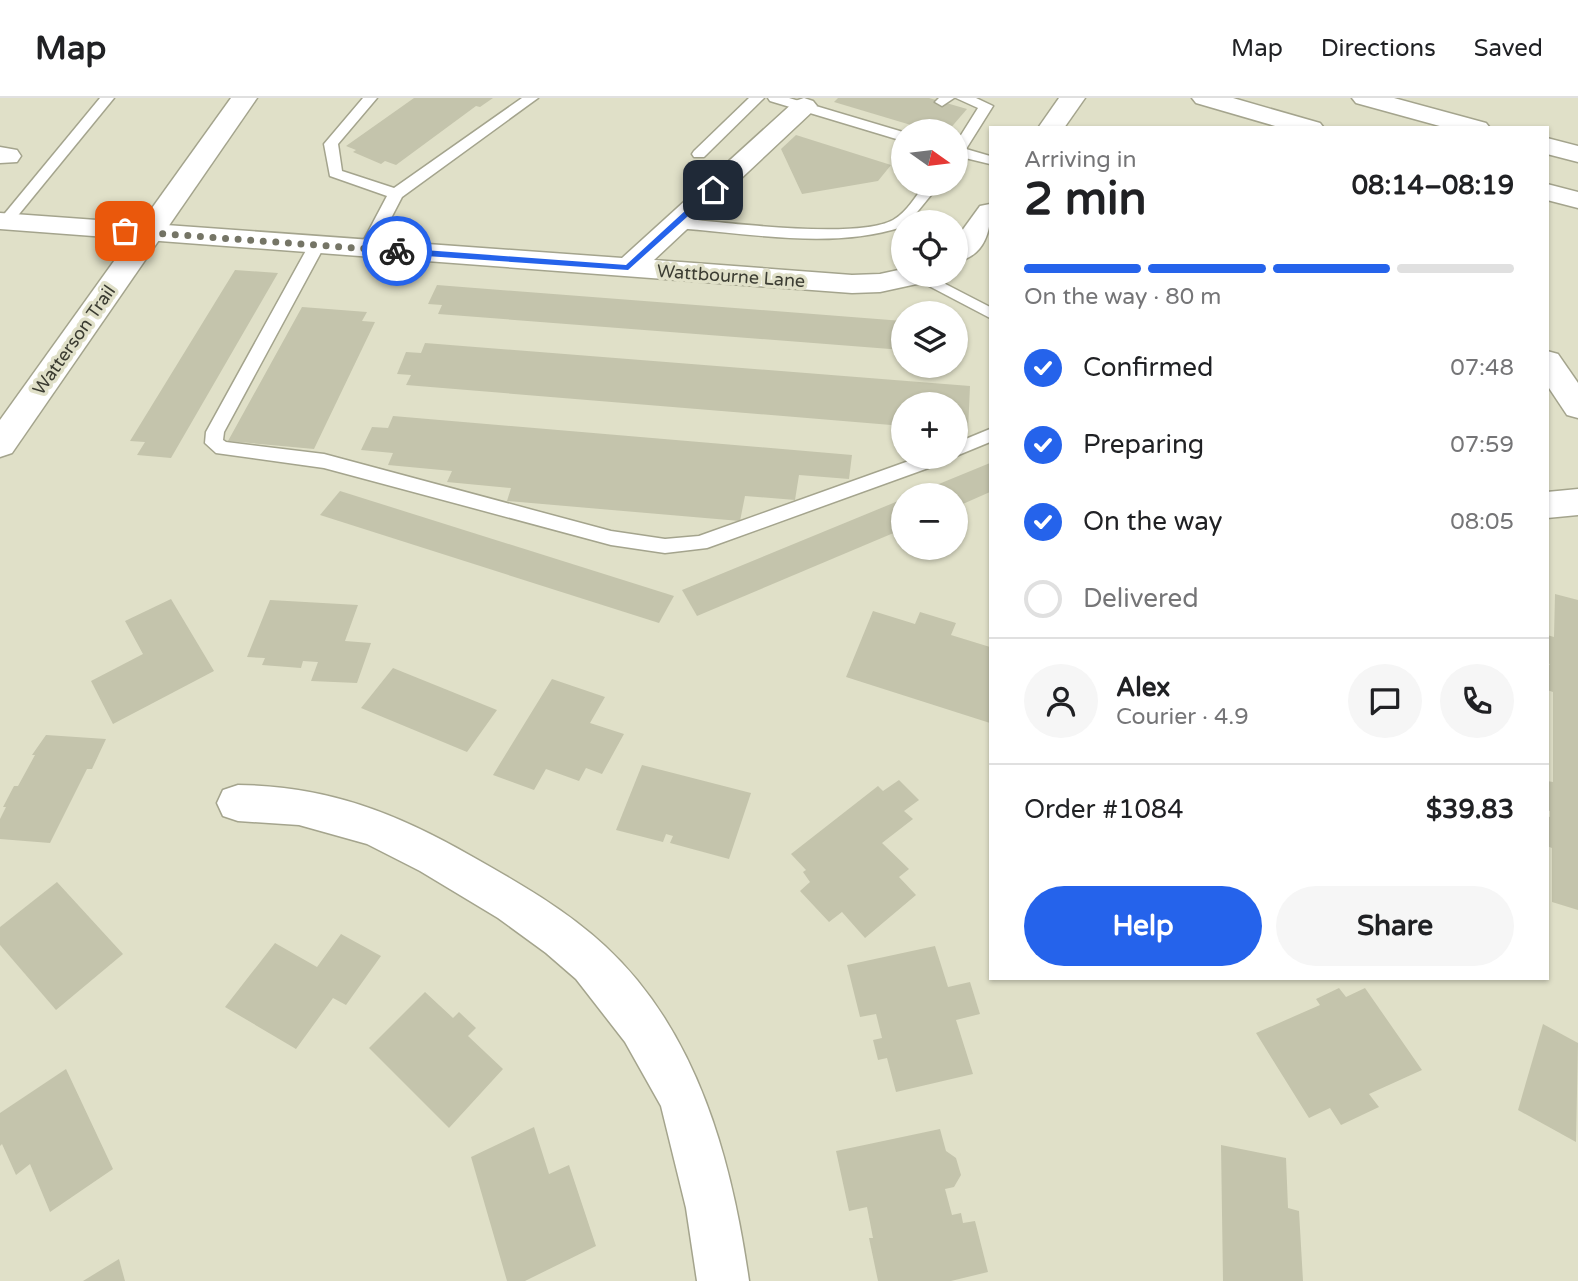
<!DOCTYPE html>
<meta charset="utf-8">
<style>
:root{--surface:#fff;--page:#f6f6f6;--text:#202124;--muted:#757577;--line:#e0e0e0;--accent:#2563eb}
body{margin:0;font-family:"Varela Round",sans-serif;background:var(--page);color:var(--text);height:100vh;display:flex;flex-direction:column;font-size:26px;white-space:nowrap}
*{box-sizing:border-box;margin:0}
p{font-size:23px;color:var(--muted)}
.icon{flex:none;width:38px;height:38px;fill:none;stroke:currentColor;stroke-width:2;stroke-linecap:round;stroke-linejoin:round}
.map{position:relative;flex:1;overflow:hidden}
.side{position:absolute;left:989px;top:28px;width:560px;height:854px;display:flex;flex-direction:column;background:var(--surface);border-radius:0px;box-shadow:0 2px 5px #0004}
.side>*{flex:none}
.needle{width:46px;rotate:104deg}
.buttons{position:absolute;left:891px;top:21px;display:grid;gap:14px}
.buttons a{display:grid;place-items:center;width:77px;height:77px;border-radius:50%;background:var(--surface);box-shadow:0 2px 5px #0004;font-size:35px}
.pin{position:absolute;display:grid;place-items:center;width:60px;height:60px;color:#fff;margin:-30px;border-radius:14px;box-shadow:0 4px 10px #0006}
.courier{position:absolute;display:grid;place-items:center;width:70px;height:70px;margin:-35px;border:5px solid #2563eb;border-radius:50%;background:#fff;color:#222;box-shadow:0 2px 9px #0007}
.overview em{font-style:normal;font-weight:700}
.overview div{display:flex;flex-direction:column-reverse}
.overview{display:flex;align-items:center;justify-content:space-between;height:119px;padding:0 35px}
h1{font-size:46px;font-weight:700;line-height:52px}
.bar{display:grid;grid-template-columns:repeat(4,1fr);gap:10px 7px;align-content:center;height:84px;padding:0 35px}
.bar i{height:9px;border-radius:5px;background:var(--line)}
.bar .selected{background:var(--accent)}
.bar p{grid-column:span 4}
.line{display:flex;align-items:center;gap:18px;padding:0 35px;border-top:2px solid var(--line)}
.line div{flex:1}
.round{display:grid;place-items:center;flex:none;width:74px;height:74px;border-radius:37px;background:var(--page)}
ol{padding:0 35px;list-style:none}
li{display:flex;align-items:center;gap:21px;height:77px}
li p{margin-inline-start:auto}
li .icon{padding:7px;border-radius:50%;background:var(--accent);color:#fff;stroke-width:4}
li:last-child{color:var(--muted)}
li i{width:38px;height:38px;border:4px solid var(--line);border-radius:50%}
.cta{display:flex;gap:14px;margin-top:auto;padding:14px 35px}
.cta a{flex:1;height:80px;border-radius:42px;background:var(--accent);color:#fff;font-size:28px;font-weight:700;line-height:80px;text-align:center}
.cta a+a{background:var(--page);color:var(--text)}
header{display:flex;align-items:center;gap:42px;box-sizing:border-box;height:98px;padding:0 35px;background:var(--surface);border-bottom:2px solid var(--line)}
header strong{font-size:33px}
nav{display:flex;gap:38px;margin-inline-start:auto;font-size:24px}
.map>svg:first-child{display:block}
.building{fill:#c4c4ac}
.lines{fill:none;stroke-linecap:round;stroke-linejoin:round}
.lane-casing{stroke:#a4a48d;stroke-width:3}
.street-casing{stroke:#a4a48d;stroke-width:3}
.secondary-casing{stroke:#a4a48d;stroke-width:3}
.primary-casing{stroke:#a4a48d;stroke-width:3}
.lane{fill:#fff;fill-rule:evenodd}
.street{fill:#fff;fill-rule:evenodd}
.secondary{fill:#fff;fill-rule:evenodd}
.primary{fill:#fff;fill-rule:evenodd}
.route{fill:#2563eb}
.done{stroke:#757566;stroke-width:7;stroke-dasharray:0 12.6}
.labels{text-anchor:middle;stroke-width:7;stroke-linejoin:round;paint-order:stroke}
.far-street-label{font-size:18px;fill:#3b3c32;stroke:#e0e0c8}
</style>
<header>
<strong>Map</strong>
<nav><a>Map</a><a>Directions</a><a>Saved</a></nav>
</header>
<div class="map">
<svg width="1578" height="1183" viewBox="0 0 1578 1183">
<rect width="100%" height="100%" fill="#e0e0c8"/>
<!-- building -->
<g class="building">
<polygon points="414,0 493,0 480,9 476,8 396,67 385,63 381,66 353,54 356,52 346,48"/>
<polygon points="838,0 929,0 967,11 948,33 931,33 834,4"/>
<polygon points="796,37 891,67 878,83 802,96 781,51"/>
<polygon points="235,172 278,175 171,360 137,357 145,344 130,343"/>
<polygon points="437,187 903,223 903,252 438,216 442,207 428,206"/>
<polygon points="302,209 367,214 362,223 375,224 314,351 228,343"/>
<polygon points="425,245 970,288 968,333 956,332 956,306 903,306 903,328 406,287 411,277 397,276 406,254 421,255"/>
<polygon points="393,318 852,357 849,381 799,377 795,402 745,398 740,423 507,403 511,390 447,384 452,373 388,367 393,355 361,352 372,329 388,330"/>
<polygon points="990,365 990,394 956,409 956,397 912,397"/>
<polygon points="340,393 674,498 659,525 320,417"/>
<polygon points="903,401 903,431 697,518 682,492"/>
<polygon points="1555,496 1578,502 1578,812 1552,804 1552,750 1547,748 1547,718 1550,719 1550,713 1547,712 1547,683 1553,684 1553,594 1547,592 1547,566 1550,567 1547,562 1547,537 1554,539"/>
<polygon points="171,501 214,573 113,626 91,583 143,556 125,523"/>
<polygon points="270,502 358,507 345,543 371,545 357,585 311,583 318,564 303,563 301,570 262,567 265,560 247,559"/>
<polygon points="873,513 915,526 920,514 956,525 951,537 990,549 990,625 846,579"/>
<polygon points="393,570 497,612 467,654 361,610"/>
<polygon points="552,581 605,599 590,625 624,636 602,676 586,670 579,683 546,671 534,692 493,677"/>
<polygon points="46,637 106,641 92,671 87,671 50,745 0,741 0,721 6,709 3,709 14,688 18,688 35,657 32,657"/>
<polygon points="642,667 751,695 729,761 670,745 673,738 666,736 663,744 616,732"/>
<polygon points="899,682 919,702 904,713 913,721 882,745 909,771 899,779 916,797 865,840 842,814 829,824 800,793 810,784 803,774 806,772 791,756 878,688 883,693"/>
<polygon points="57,784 123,856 56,912 0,847 0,829"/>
<polygon points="341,836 381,858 346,907 333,900 296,951 225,909 275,845 317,869"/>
<polygon points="935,848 948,889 970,884 980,916 956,922 973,976 896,994 887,960 878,962 873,942 882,940 876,916 860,919 847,867"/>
<polygon points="1339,890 1346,899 1365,890 1422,972 1369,996 1379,1009 1341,1027 1330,1010 1309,1020 1256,935 1320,907 1316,901"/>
<polygon points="425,894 453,920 459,914 476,930 468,938 503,971 449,1030 369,950"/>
<polygon points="1543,926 1578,945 1576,1044 1518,1012"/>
<polygon points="66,971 113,1071 50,1114 30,1066 16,1077 2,1046 0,1048 0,1015"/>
<polygon points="534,1029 549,1076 569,1067 596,1148 525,1183 507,1183 471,1059"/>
<polygon points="940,1031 946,1053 956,1060 961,1077 954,1089 945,1091 952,1117 961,1115 963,1125 975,1123 988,1174 951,1183 878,1183 869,1140 873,1140 867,1109 849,1113 836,1053"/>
<polygon points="1221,1047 1286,1060 1288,1110 1299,1113 1303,1183 1223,1183"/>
<polygon points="119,1161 125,1183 83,1183"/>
</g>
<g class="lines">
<!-- lane casing -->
<g class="lane-casing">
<g id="lane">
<polygon points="100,0 114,0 11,126 1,126 1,120"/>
<polygon points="363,0 377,0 338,46 342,73 394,90 522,0 538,0 402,99 375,151 367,156 359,151 387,98 330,78 324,46"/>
<polygon points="749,0 764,0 704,59 694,59 692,56 694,53"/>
<polygon points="768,0 789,0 903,34 903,43 770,3"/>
<polygon points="939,0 954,0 942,8 935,4"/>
<polygon points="956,0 976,0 993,8 966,51 990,58 990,66 961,59 956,60 956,45 978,10"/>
<path d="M925,86H940L909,124H903L902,129C831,152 749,135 676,130L668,125L676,120C722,124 856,142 893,122C907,114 916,98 925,86Z"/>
<polygon points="317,142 325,147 224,334 223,342 226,344 324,356 611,433 665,441 699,438 920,359 948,359 945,364 707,450 665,455 611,447 324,370 216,355 205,345 206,334 309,147"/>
<polygon points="908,177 928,177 990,209 990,220"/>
<polygon points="990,331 990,344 956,358 956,345"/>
</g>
</g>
<!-- street casing -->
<g class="street-casing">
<g id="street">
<polygon points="804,0 813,3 817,8 813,13 654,162 852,177 880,176 903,171 903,177 930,177 926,184 880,194 852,195 0,131 0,115 622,160 795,3"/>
<polygon points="1059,0 1085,0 1064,30 1038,30"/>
<polygon points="0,49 17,52 21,58 17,64 0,65"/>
<path d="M990,106C992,132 985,158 956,164V141L980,108Z"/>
<polygon points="1547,253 1558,256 1578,285 1578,320 1567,317 1547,287"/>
<polygon points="1578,391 1578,417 1547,420 1547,394"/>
<path d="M238,687C327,688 397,715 473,759C519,785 566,812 605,848C698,934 732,1063 749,1183H697L686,1110L661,1008L625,944L576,881L546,855L498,820L420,773L367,746L299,727L238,723L223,718L217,705L223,692Z"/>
</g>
</g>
<!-- secondary casing -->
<g class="secondary-casing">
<polygon id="secondary" points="231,0 257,0 12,355 0,359 0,322"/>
</g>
<!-- primary casing -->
<g class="primary-casing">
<g id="primary">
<polygon points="1192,0 1233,0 1320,25 1324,30 1282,30 1196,5"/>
<polygon points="1352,0 1394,0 1486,25 1490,30 1447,30 1356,5"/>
<polygon points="1547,40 1578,48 1578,64 1547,56"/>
<polygon points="1547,86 1578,94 1578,110 1547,102"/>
</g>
</g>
<!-- lane -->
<use href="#lane" class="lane"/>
<!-- street -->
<use href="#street" class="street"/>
<!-- secondary -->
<use href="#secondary" class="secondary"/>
<!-- primary -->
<use href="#primary" class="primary"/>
</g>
<!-- route -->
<polygon class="route" points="710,90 717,92 628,172 397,156 393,153 397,150 626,167"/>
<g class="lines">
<!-- done -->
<polyline class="done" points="125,133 397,153"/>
</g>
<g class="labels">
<!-- far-street labels -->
<g class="far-street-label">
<text transform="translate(731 178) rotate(4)" y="6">Wattbourne Lane</text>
<text transform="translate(74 242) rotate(-55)" y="6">Watterson Trail</text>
</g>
</g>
</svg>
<div class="buttons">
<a><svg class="needle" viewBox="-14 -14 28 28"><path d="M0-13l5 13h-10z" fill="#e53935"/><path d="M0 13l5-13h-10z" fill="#757577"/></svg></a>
<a><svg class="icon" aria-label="locate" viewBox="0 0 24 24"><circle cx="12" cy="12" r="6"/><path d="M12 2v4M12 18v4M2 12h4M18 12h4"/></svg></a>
<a><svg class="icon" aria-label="layers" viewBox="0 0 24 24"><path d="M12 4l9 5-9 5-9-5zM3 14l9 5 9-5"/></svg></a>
<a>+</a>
<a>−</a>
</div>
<div class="pin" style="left:125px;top:133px;background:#ea580c"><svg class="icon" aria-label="bag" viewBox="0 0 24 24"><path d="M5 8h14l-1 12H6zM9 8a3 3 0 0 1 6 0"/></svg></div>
<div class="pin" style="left:713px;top:92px;background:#1f2937"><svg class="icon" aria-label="home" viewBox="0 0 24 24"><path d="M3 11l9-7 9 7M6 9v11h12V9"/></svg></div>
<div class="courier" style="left:397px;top:153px"><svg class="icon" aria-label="bike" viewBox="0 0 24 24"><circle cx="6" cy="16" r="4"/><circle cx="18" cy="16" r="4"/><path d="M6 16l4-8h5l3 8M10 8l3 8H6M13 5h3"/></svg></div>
<section class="side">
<div class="overview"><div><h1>2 min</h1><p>Arriving in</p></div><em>08:14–08:19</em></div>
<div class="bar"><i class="selected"></i><i class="selected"></i><i class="selected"></i><i></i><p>On the way · 80 m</p></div>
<ol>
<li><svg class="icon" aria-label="check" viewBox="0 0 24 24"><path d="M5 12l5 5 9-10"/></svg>Confirmed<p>07:48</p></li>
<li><svg class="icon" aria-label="check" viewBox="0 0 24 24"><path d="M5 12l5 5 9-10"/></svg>Preparing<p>07:59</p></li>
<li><svg class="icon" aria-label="check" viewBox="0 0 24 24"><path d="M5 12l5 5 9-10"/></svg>On the way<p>08:05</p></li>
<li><i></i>Delivered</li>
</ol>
<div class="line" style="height:126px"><a class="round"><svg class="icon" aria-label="person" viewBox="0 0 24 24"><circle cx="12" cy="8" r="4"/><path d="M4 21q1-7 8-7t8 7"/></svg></a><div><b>Alex</b><p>Courier · 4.9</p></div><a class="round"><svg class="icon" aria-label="chat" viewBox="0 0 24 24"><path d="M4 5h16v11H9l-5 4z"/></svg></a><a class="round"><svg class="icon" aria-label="phone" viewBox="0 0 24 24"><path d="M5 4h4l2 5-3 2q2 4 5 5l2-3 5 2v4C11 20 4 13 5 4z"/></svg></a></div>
<div class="line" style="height:91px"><div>Order #1084</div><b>$39.83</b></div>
<div class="cta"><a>Help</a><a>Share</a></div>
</section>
</div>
